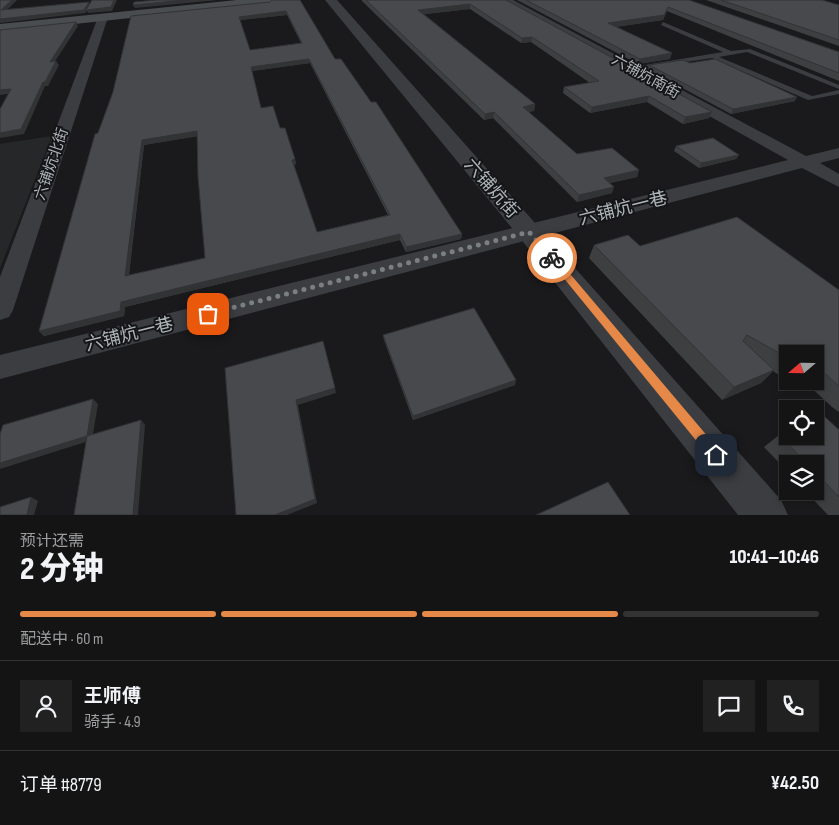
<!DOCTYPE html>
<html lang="zh">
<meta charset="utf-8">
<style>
:root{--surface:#141415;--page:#212122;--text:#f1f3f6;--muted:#9d9ea0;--line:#333334;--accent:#e58848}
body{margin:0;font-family:"Sofia Sans Condensed","Noto Sans SC",sans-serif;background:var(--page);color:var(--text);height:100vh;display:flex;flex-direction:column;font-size:19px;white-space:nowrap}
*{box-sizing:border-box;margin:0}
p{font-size:16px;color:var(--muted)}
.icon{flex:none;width:28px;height:28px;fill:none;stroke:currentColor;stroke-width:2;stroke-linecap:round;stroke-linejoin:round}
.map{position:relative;height:515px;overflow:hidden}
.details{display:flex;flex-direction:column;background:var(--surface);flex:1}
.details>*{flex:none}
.needle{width:32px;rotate:250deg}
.fabs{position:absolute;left:779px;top:345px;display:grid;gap:10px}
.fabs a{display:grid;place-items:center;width:45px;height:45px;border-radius:0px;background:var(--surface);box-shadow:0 2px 8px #0003,0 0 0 1px var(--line);font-size:25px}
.pin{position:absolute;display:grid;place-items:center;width:42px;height:42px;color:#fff;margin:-21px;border-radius:10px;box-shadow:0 2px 8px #0006}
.courier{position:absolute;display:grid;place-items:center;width:50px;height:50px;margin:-25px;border:4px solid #e58848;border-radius:50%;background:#fff;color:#222;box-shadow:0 1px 6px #0007}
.head em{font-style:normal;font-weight:800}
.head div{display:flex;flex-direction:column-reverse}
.head{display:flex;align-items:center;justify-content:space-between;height:85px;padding:0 20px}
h1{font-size:32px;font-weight:800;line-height:38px}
.bar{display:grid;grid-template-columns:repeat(4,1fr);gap:8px 5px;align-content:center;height:60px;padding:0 20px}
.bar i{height:6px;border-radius:4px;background:var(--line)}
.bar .selected{background:var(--accent)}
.bar p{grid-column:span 4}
.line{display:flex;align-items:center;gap:12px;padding:0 20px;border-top:1px solid var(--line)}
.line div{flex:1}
.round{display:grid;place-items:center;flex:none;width:52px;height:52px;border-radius:0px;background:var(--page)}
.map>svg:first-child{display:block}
.built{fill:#262729}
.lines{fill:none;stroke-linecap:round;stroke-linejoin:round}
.service{fill:#3b3d41;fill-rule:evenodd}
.minor{fill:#3b3d41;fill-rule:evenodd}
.tertiary{fill:#3b3d41;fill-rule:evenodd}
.secondary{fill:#494d50;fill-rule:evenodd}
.wall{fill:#3d3f41;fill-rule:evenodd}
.shaded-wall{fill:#323335}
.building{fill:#47494c;stroke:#323335;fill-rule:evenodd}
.route{fill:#e58848}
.done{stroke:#7a7f83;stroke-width:5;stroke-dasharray:0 9}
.labels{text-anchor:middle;stroke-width:4;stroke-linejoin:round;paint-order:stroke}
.far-street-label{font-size:15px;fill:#adb5ba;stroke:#151517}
.street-label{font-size:18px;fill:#adb5ba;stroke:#151517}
</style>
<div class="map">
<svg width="839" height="515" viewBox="0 0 839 515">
<rect width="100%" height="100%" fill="#1a1a1c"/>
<!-- built -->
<polygon class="built" points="52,136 0,268 0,144"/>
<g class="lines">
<!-- service -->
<polygon class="service" points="663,22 731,51 750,49 839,85 839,89 747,52 719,57 812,96 839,90 839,94 808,100 712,58 631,70 631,68 633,67 723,52 661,25"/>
<!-- minor -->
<g class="minor">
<polygon points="501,0 513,0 806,156 839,148 839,158 820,163 839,174 839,187 802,168 0,379 0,355 788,160"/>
<polygon points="103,14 108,17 13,310 9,317 0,320 0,277 98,17"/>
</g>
<!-- tertiary -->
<polygon class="tertiary" points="325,0 337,0 781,500 788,515 738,515 520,238"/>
<!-- secondary -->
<polygon class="secondary" points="237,0 276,0 270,3 0,32 0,24"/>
</g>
<!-- wall -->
<g class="wall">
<path d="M300,0L335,59L462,234L461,239L406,252L400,240L125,307L124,316L44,336L39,331L98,133L113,92L131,16ZM287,15L301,43L250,50L240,20ZM310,63L388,215L317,232L294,165L296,164L295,159L280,128L261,108L252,71ZM197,136L205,258L129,275L144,145Z"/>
<polygon points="362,0 506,0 712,112 709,118 683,124 647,102 590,113 563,93 564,87 590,83 531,42 521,43 470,9 424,14 535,104 534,111 528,112 577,154 639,170 637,177 610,183 612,193 577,202 493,118 484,120 362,1"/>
<polygon points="517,0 689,0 839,52 839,81 667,11 663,20 616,27 670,59 638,64"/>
<polygon points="706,0 822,0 839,5 839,46"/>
<polygon points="690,63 795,101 731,114 647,69 649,65"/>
<polygon points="676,146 739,155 736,159 699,168 674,151"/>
<polygon points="594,245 640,246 839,290 839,412 832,407 804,381 815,381 815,354 788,354 788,371 779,375 773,371 761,383 722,400 589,258"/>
<polygon points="383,335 515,385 413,420 384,340"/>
<polygon points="839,430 839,515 828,515 805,491 815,491 815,464 788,464 788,472 764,447 779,435"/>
</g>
<!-- shaded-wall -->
<g class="shaded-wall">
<polygon points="12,0 17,0 3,14 1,10"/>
<polygon points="114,0 117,0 112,11 88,13 87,11 85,13 0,23 0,19 89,2 90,5"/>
<polygon points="185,0 218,0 135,8 133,5"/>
<polygon points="470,4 470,9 418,15 418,10"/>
<polygon points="668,7 663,20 607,28 608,23"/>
<polygon points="286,11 287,15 240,20 239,17"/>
<polygon points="76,22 78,26 52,66 50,62"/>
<polygon points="532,37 531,42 521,43 522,38"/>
<polygon points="672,53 670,59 638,64 640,59"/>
<polygon points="309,59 310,63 252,71 251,67"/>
<polygon points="56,61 59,65 48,86 45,86 24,134 0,138 0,133 43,82"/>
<polygon points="11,89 14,93 0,95 0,90"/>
<polygon points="649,96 647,102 590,113 592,107"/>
<polygon points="797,97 795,101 731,114 733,109"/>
<polygon points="535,104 534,111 522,113 523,107"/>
<polygon points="494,112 493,118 484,120 485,114"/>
<polygon points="712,112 709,118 683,124 685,117"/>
<polygon points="197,131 199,136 144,145 128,281 125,276 142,140"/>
<polygon points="739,155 736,159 699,168 701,163"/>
<polygon points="295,159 296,164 293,165 292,160"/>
<polygon points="639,170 637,177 602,184 604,178"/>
<polygon points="614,187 612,193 577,202 579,195"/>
<polygon points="400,234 400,240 125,307 124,316 44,336 39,331 121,302"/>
<polygon points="462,234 461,239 406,252 406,247"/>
<polygon points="788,367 788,371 779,375"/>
<polygon points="774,370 761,383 722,400 734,387"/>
<polygon points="516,380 515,385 413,420 413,416"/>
<polygon points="335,388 336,393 298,405 317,503 287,515 275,515 296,400"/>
<polygon points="93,399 98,404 92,440 0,469 0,463"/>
<polygon points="141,420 145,425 138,515 133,515"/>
<polygon points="31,497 38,501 34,515 27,515"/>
</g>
<!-- building -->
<g class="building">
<polygon points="0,0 12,0 1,10 89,2 84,10 0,19"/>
<polygon points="92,0 114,0 111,7 86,10"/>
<polygon points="157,0 185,0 133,5 134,2"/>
<path d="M272,0H300L335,59H341L371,102H376L462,234L406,247L400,234L121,302L120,311L39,331L95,134L98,133L113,92L131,16L270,2ZM286,11L302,43L250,50L239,17ZM309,59L390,215L317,232L292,160L295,159L285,128H280L273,106L261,108L251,67ZM197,131L198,177L205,258L125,276L142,140Z"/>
<polygon points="366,0 506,0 712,112 685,117 649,96 592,107 564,87 599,81 532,37 522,38 470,4 418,10 535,104 523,107 577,154 612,148 639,170 604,178 614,187 579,195 494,112 485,114"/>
<polygon points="526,0 689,0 839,52 839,73 668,7 664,15 608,23 672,53 640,59"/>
<polygon points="721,0 822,0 839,5 839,40"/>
<polygon points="76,22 50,62 56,61 45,82 43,82 21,129 0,133 0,109 11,89 0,90 0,30"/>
<polygon points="715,59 797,97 733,109 649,65 683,60 690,63"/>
<polygon points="713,138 739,155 701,163 676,146"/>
<polygon points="737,217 839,290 839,386 815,365 815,354 788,354 788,358 747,335 743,341 774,370 734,387 594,245 628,235 640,246"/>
<polygon points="474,308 516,380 413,416 383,335"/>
<polygon points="323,341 335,388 296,400 315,499 275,515 236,515 225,368"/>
<polygon points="93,399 87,436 0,463 0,434 3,425"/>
<polygon points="822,414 839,430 839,497 815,472 815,464 807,464 779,435 788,430 788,436 815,436 815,417"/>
<polygon points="141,420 133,515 74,515 87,436"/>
<polygon points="608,482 630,515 536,515"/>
<polygon points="31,497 27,515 0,515 0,507"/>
</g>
<!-- route -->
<polygon class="route" points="549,256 555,256 720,451 722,455 720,460 716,461 712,460 549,260"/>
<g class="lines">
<!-- done -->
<polyline class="done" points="208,314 529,232 552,258"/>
</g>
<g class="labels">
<!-- far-street labels -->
<g class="far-street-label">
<text transform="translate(646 76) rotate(29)" y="5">六铺炕南街</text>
<text transform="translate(51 164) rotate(-71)" y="5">六铺炕北街</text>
</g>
<!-- street labels -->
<g class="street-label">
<text transform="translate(492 188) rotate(49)" y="6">六铺炕街</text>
<text transform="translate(623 208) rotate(-14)" y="6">六铺炕一巷</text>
<text transform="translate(129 334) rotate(-14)" y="6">六铺炕一巷</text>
</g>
</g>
</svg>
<div class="fabs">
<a><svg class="needle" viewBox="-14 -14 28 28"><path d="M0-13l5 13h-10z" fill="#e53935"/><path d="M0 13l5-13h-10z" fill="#9d9ea0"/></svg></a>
<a><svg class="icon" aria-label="locate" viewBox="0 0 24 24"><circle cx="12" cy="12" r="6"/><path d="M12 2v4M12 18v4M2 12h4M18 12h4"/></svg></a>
<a><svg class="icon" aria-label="layers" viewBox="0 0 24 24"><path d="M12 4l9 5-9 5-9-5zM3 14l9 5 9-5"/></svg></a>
</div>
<div class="pin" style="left:208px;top:314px;background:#ea580c"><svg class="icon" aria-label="bag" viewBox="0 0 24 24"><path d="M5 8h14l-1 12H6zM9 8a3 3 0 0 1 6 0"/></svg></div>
<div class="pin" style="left:716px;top:455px;background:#1f2937"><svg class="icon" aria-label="home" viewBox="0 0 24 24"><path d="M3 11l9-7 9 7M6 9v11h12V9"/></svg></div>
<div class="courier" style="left:552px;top:258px"><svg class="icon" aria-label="bike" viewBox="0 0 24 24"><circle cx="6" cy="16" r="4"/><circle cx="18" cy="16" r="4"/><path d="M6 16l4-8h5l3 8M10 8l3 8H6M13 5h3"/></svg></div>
</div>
<section class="details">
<div class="head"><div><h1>2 分钟</h1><p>预计还需</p></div><em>10:41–10:46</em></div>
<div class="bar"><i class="selected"></i><i class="selected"></i><i class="selected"></i><i></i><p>配送中 · 60 m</p></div>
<div class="line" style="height:90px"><a class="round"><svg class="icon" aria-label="person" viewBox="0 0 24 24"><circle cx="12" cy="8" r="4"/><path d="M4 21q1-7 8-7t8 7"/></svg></a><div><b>王师傅</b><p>骑手 · 4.9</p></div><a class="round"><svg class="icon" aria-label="chat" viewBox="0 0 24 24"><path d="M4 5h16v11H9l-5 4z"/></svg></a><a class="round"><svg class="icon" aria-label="phone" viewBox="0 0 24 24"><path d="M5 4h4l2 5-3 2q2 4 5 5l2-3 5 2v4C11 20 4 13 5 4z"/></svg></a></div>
<div class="line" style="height:65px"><div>订单 #8779</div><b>¥42.50</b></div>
</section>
